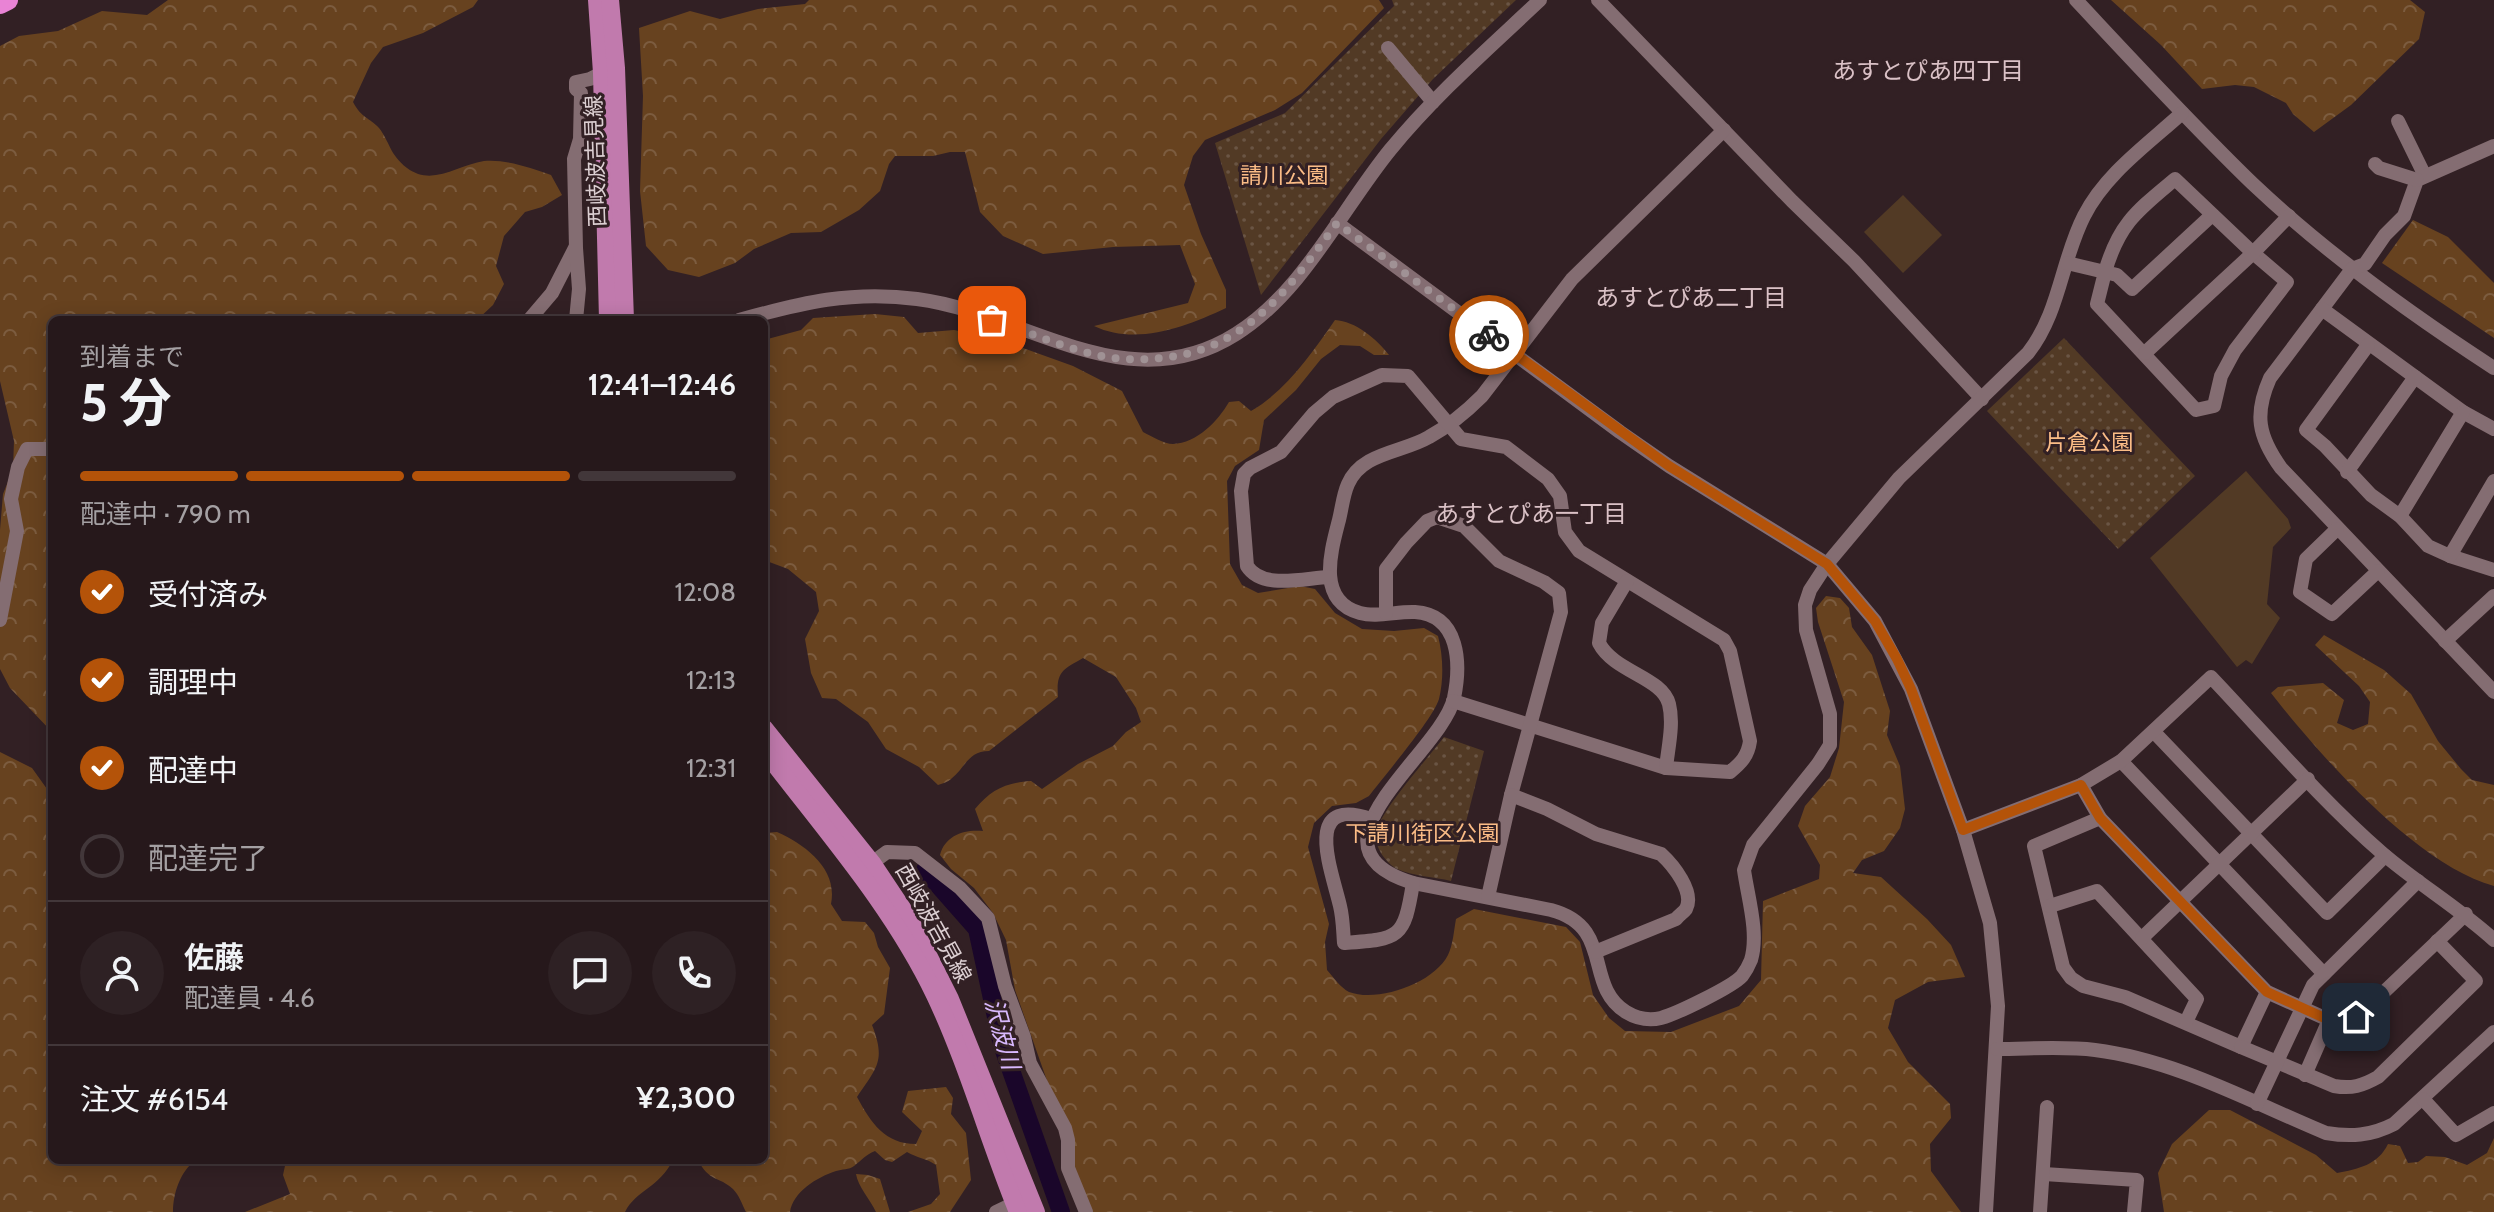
<!DOCTYPE html>
<html lang="ja">
<meta charset="utf-8">
<style>
:root{--surface:#26181b;--page:#2e2124;--text:#f1f3f6;--muted:#a4a0a3;--line:#42373a;--accent:#b45309}
body{margin:0;font-family:Cabin,"Noto Sans JP",sans-serif;background:var(--page);color:var(--text);height:100vh;display:flex;flex-direction:column;font-size:30px;white-space:nowrap}
*{box-sizing:border-box;margin:0}
p{font-size:26px;color:var(--muted)}
.icon{flex:none;width:44px;height:44px;fill:none;stroke:currentColor;stroke-width:2;stroke-linecap:round;stroke-linejoin:round}
.map{position:relative;flex:1;overflow:hidden}
.side{position:absolute;left:48px;top:316px;width:720px;height:848px;display:flex;flex-direction:column;background:var(--surface);border-radius:12px;box-shadow:0 4px 20px #0003,0 0 0 2px var(--line)}
.side>*{flex:none}
.pin{position:absolute;display:grid;place-items:center;width:68px;height:68px;color:#fff;margin:-34px;border-radius:16px;box-shadow:0 4px 12px #0006}
.courier{position:absolute;display:grid;place-items:center;width:80px;height:80px;margin:-40px;border:6px solid #b45309;border-radius:50%;background:#fff;color:#222;box-shadow:0 2px 10px #0007}
.overview em{font-style:normal;font-weight:700}
.overview div{display:flex;flex-direction:column-reverse}
.overview{display:flex;align-items:center;justify-content:space-between;height:136px;padding:0 32px}
h1{font-size:52px;font-weight:700;line-height:60px}
.bar{display:grid;grid-template-columns:repeat(4,1fr);gap:12px 8px;align-content:center;height:96px;padding:0 32px}
.bar i{height:10px;border-radius:6px;background:var(--line)}
.bar .on{background:var(--accent)}
.bar p{grid-column:span 4}
.line{display:flex;align-items:center;gap:20px;padding:0 32px;border-top:2px solid var(--line)}
.line div{flex:1}
.round{display:grid;place-items:center;flex:none;width:84px;height:84px;border-radius:42px;background:var(--page)}
ol{padding:0 32px;list-style:none}
li{display:flex;align-items:center;gap:24px;height:88px}
li p{margin-inline-start:auto}
li .icon{padding:8px;border-radius:50%;background:var(--accent);color:#fff;stroke-width:4}
li:last-child{color:var(--muted)}
li i{width:44px;height:44px;border:4px solid var(--line);border-radius:50%}
.map>svg:first-child{display:block}
.grass{fill:#523a25}
.forest{fill:url(#forest-crowns)}
.park{fill:url(#park-dots)}
.lines{fill:none;stroke-linecap:round;stroke-linejoin:round}
.river{stroke:#1a062a;stroke-width:18}
.minor{stroke:#846d72;stroke-width:14}
.major{stroke:#c17aad;stroke-width:18}
.highway{stroke:#e983d5;stroke-width:20}
.done{stroke:#a09295;stroke-width:8;stroke-dasharray:0 14.4}
.route{stroke:#b45309;stroke-width:10}
.labels{text-anchor:middle;stroke-width:6;stroke-linejoin:round;paint-order:stroke}
.street-label{font-size:22px;fill:#dccfd2;stroke:#322024}
.park-label{font-size:22px;fill:#fbbc86;stroke:#322024}
.neighbourhood-label{font-size:24px;fill:#dac1c6;stroke:#322024}
.water-label{font-size:24px;font-style:italic;fill:#d8b8fd;stroke:#322024}
</style>
<div class="map">
<svg width="2494" height="1212" viewBox="0 0 2494 1212">
<defs>
<pattern id="forest-crowns" width="20" height="18" patternUnits="userSpaceOnUse" patternTransform="scale(2)"><rect width="20" height="18" fill="#67421f"/><path d="M2 6a3 3 0 1 1 6 0M12 15a3 3 0 1 1 6 0" fill="none" stroke="#7c5c3f"/></pattern>
<pattern id="park-dots" width="8" height="8" patternUnits="userSpaceOnUse" patternTransform="scale(2)"><rect width="8" height="8" fill="#523a25"/><path d="M2 2h.1M6 6h.1" fill="none" stroke="#6a5544" stroke-width="1.8" stroke-linecap="round"/></pattern>
</defs>
<rect width="100%" height="100%" fill="#322024"/>
<!-- grass -->
<g class="grass">
<polygon points="1903,195 1942,235 1903,273 1864,232"/>
<polygon points="2246,471 2288,519 2291,528 2273,547 2267,604 2280,618 2252,664 2246,660 2237,667 2150,558"/>
</g>
<!-- forest -->
<g class="forest">
<path d="M168,0H478L473,7L423,33L383,47L371,63L353,102C362,119 369,117 379,128C390,142 389,154 407,168C432,187 458,165 484,161C506,159 531,168 551,175L562,195L542,207L525,212L504,236L496,266L504,284L493,305L477,320H52V732L10,688L0,669V530L3,494L13,469L14,441L0,381V46L19,36L58,31L102,11L147,15Z"/>
<path d="M809,0H1379L1384,8L1302,93L1275,110L1205,140L1193,156L1184,185L1201,234L1226,290V308C1186,327 1136,346 1094,326L1188,303L1195,284L1180,245L1113,247L1043,254L1003,236L980,212L965,152H950L933,156H895L889,164L880,191L859,210L821,232L791,233L754,249L735,263L699,277L668,270L646,246L640,191L643,96L639,28L690,11L720,19L758,9L805,4Z"/>
<polygon points="2111,0 2410,0 2425,12 2419,39 2351,105 2314,132 2293,114 2286,103 2254,87 2235,85 2202,89 2161,45"/>
<polygon points="2413,220 2448,237 2494,283 2494,338 2382,263"/>
<path d="M875,314L904,317L918,333L954,330L998,339L1073,366L1122,391L1143,432C1151,436 1164,444 1173,444C1197,443 1218,421 1229,402L1239,401L1251,411C1286,391 1312,353 1335,320C1355,321 1377,339 1389,355H1374L1360,346L1340,345L1321,359L1296,390L1264,420L1259,450L1235,466L1227,481L1230,564L1242,585L1258,593L1300,586L1315,589L1335,613L1362,629L1394,631L1424,628L1438,636C1443,655 1444,679 1439,699C1433,719 1384,776 1369,796L1356,803L1332,806L1314,823L1308,847L1329,924L1325,942L1327,970C1333,977 1341,988 1349,992C1378,1003 1434,983 1448,955C1453,945 1454,930 1456,919L1474,909L1566,927L1580,942L1593,995L1609,1018L1625,1031L1671,1032L1739,1006L1761,980L1763,901L1819,879L1820,865L1798,826L1805,806L1830,777L1839,748L1844,702L1818,622L1816,608L1826,596L1840,598L1849,608L1852,627L1872,655L1890,711L1887,735L1900,766L1905,809L1900,828L1884,851L1862,860L1853,873L1881,877L1927,919L1951,945L1965,977L1928,982L1895,1000L1888,1028L1908,1062L1950,1104L1951,1118L1930,1144L1931,1171L1961,1212H1092L1073,1172L1056,1106L1015,990L1006,940L993,913L974,888L951,869L940,855C945,835 965,829 983,831L975,809C991,790 1005,783 1031,781L1042,789L1078,764L1113,746L1126,732L1141,722L1136,708L1116,677L1083,658C1062,670 1056,672 1058,697L989,751C968,751 966,767 951,779C948,782 943,783 938,785L919,767L886,749L868,722L836,699L822,698L811,673L805,639L819,611L816,592L788,569L764,560V340L801,330L813,318Z"/>
<path d="M2324,635L2384,670L2411,694L2438,741L2461,769L2472,780L2494,785V886C2417,865 2320,756 2271,693L2278,687L2323,683L2344,700L2337,723L2353,730L2368,724L2370,702L2359,686L2315,645Z"/>
<path d="M0,752L32,768L52,796V1160H196C180,1171 173,1194 173,1212H0Z"/>
<path d="M777,832C806,845 838,869 831,904L842,921L865,922L874,933L878,947L890,968L884,1014L872,1025C886,1061 877,1067 857,1097C871,1123 885,1144 916,1144L922,1131L902,1112L908,1091L946,1087L953,1098L951,1114L966,1133L971,1180L950,1212H908L931,1204L940,1194L936,1165C926,1158 917,1158 907,1152L892,1162L885,1160L875,1151C865,1155 862,1160 854,1166C849,1170 842,1169 836,1171C817,1177 793,1192 790,1212H746C742,1204 739,1195 733,1189C719,1176 709,1182 698,1160H764V833Z"/>
<path d="M2209,1110H2230L2316,1155L2337,1173C2358,1169 2378,1165 2388,1144L2400,1146L2408,1163L2418,1162L2426,1156L2445,1157L2467,1165L2487,1153L2494,1138V1212H2164L2158,1173L2172,1144Z"/>
<path d="M271,1160H673C659,1188 636,1190 625,1212H245L290,1194L283,1175L285,1166Z"/>
<path d="M856,1174L868,1175L880,1179L890,1212H876C870,1199 858,1187 856,1174Z"/>
</g>
<!-- park -->
<g class="park">
<polygon points="1392,0 1516,0 1433,79 1381,139 1261,295 1215,143 1285,113 1394,6"/>
<polygon points="2064,338 2195,476 2118,549 1987,411"/>
<path d="M1444,737L1484,751L1451,881C1435,877 1412,876 1397,869C1385,862 1374,846 1376,833C1379,812 1429,757 1444,737Z"/>
</g>
<g class="lines">
<!-- river -->
<polyline class="river" points="925,870 977,929 1002,1045 1061,1212"/>
<!-- minor -->
<g class="minor">
<polyline points="1598,0 1792,201 1854,261 1982,399"/>
<path d="M2076,0C2134,62 2192,125 2253,184C2327,254 2409,313 2494,368"/>
<polyline points="1388,48 1433,102"/>
<polyline points="2398,121 2425,176"/>
<path d="M1724,130L1572,279L1482,396C1466,412 1449,426 1429,437C1402,453 1362,452 1348,484C1343,495 1342,508 1339,520C1331,551 1316,601 1360,613C1377,618 1397,611 1415,612C1460,615 1461,664 1454,698C1441,754 1295,847 1413,883L1551,910C1615,927 1583,985 1626,1012C1636,1018 1649,1021 1661,1018C1676,1014 1732,987 1742,976C1745,972 1749,965 1751,960C1759,933 1748,898 1744,870L1753,845L1818,764L1830,745V714L1806,630L1805,605L1810,590L1827,564L1899,478L2028,353C2060,312 2061,261 2084,216C2105,174 2148,144 2182,113"/>
<path d="M2494,146L2417,180L2404,216L2385,235L2365,264L2352,269L2270,378C2254,414 2258,436 2281,468L2494,692"/>
<polyline points="2375,164 2379,168 2417,180"/>
<polyline points="1337,223 1620,432 1669,466 1827,564 1875,621 1911,689 1963,830 1990,923 1998,1006 1986,1212"/>
<path d="M2067,263L2105,272L2097,304L2196,410L2214,406L2221,376L2235,350L2287,282L2253,253L2175,179C2138,210 2119,223 2105,272L2117,275L2132,289L2212,215"/>
<polyline points="2322,309 2463,412 2494,429"/>
<polyline points="529,320 552,293 575,248"/>
<polyline points="576,320 579,289 576,248 574,159 580,139 581,93 576,89 576,82 590,79 602,73"/>
<path d="M739,320C801,303 852,290 917,299C1025,313 1127,403 1236,334C1302,293 1342,209 1390,150C1435,95 1489,48 1540,0"/>
<polyline points="2368,345 2306,430 2325,446 2371,495 2400,516 2428,546 2450,556 2494,570"/>
<polyline points="2145,353 2253,253 2289,216"/>
<polyline points="2347,472 2415,377"/>
<polyline points="2400,516 2463,412"/>
<polyline points="2337,529 2306,559 2300,592 2332,614 2378,571"/>
<polyline points="2450,556 2494,481"/>
<path d="M1329,577C1304,578 1262,590 1247,566L1241,491L1244,474L1250,468L1281,452L1314,413L1333,397L1382,375L1408,376L1461,439L1506,447L1548,479L1560,496L1565,532L1579,551L1724,640L1730,651L1750,741C1748,756 1741,763 1730,772L1666,768L1453,701"/>
<path d="M1627,581L1602,623L1599,643C1614,672 1662,677 1669,704C1674,724 1668,748 1666,768"/>
<polyline points="1386,613 1386,569 1406,543 1427,521 1437,517 1464,526 1499,561 1544,582 1559,593 1561,612 1511,795 1488,897"/>
<polyline points="0,620 17,531 11,499 18,467 27,449 52,449"/>
<polyline points="2445,641 2494,596"/>
<polyline points="2154,732 2327,913 2385,856"/>
<polyline points="2121,761 2324,974"/>
<polyline points="2081,785 2100,818 2267,992 2329,1020 2345,1022 2364,1011 2466,914"/>
<path d="M1511,795L1547,809L1596,834L1661,854C1673,865 1695,892 1686,909C1683,913 1679,915 1676,919L1595,952"/>
<polyline points="2100,818 2034,846 2063,967 2071,978 2083,986 2125,997 2241,1047 2267,992"/>
<path d="M1371,819C1301,795 1332,871 1340,906C1343,918 1343,930 1344,943C1400,939 1404,939 1413,883"/>
<path d="M1963,830L2081,785L2121,761L2211,677C2267,736 2321,800 2382,853C2418,884 2459,908 2494,940"/>
<polyline points="872,863 887,852 915,853 960,888 988,918 1005,986 1024,1037 1030,1063 1065,1128 1068,1140 1068,1168 1086,1212"/>
<polyline points="2050,906 2097,891 2197,999 2186,1022"/>
<polyline points="2142,938 2308,779"/>
<path d="M2241,1047L2334,1086C2352,1089 2362,1086 2378,1077L2476,981L2437,941"/>
<path d="M1997,1049C2029,1049 2063,1046 2095,1050C2176,1060 2251,1102 2326,1133C2350,1137 2371,1136 2394,1124L2494,1032"/>
<polyline points="2305,1075 2329,1020"/>
<polyline points="2423,1099 2456,1135 2494,1113"/>
<polyline points="2257,1104 2313,985 2418,881"/>
<polyline points="2044,1174 2137,1180 2134,1212"/>
<polyline points="996,1212 1021,1200"/>
<polyline points="2040,1212 2047,1107"/>
</g>
<!-- major -->
<g class="major">
<polyline points="597,0 602,73 608,320"/>
<polyline points="610,0 616,68 625,320"/>
<polyline points="764,728 872,863 912,923 950,999 1036,1212"/>
<path d="M764,750C824,829 892,905 935,995C968,1065 989,1141 1018,1212"/>
</g>
<!-- highway -->
<polyline class="highway" points="0,4 8,0"/>
</g>
<g class="lines">
<!-- done -->
<path class="done" d="M992,320C1026,331 1061,347 1097,355C1121,361 1146,360 1170,357C1250,346 1292,284 1337,223L1489,335"/>
<!-- route -->
<polyline class="route" points="1489,335 1669,466 1827,564 1875,621 1897,659 1911,689 1963,830 2081,785 2100,818 2267,992 2329,1020 2345,1022 2356,1017"/>
</g>
<g class="labels">
<!-- street labels -->
<g class="street-label">
<text transform="translate(595 161) rotate(-92)" y="8">西岐波吉見線</text>
<text transform="translate(934 923) rotate(61)" y="8">西岐波吉見線</text>
</g>
<!-- park labels -->
<g class="park-label">
<text x="1284" y="183">請川公園</text>
<text x="2089" y="450">片倉公園</text>
<text x="1422" y="841">下請川街区公園</text>
</g>
<!-- neighbourhood labels -->
<g class="neighbourhood-label">
<text x="1928" y="79">あすとぴあ四丁目</text>
<text x="1691" y="306">あすとぴあ二丁目</text>
<text x="1531" y="522">あすとぴあ一丁目</text>
</g>
<!-- water labels -->
<g class="water-label">
<text transform="translate(1002 1034) rotate(75)" y="8">沢波川</text>
</g>
</g>
</svg>
<div class="pin" style="left:992px;top:320px;background:#ea580c"><svg class="icon" aria-label="bag" viewBox="0 0 24 24"><path d="M5 8h14l-1 12H6zM9 8a3 3 0 0 1 6 0"/></svg></div>
<div class="pin" style="left:2356px;top:1017px;background:#1f2937"><svg class="icon" aria-label="home" viewBox="0 0 24 24"><path d="M3 11l9-7 9 7M6 9v11h12V9"/></svg></div>
<div class="courier" style="left:1489px;top:335px"><svg class="icon" aria-label="bike" viewBox="0 0 24 24"><circle cx="6" cy="16" r="4"/><circle cx="18" cy="16" r="4"/><path d="M6 16l4-8h5l3 8M10 8l3 8H6M13 5h3"/></svg></div>
<section class="side">
<div class="overview"><div><h1>5 分</h1><p>到着まで</p></div><em>12:41–12:46</em></div>
<div class="bar"><i class="on"></i><i class="on"></i><i class="on"></i><i></i><p>配達中 · 790 m</p></div>
<ol>
<li><svg class="icon" aria-label="check" viewBox="0 0 24 24"><path d="M5 12l5 5 9-10"/></svg>受付済み<p>12:08</p></li>
<li><svg class="icon" aria-label="check" viewBox="0 0 24 24"><path d="M5 12l5 5 9-10"/></svg>調理中<p>12:13</p></li>
<li><svg class="icon" aria-label="check" viewBox="0 0 24 24"><path d="M5 12l5 5 9-10"/></svg>配達中<p>12:31</p></li>
<li><i></i>配達完了</li>
</ol>
<div class="line" style="height:144px"><a class="round"><svg class="icon" aria-label="person" viewBox="0 0 24 24"><circle cx="12" cy="8" r="4"/><path d="M4 21q1-7 8-7t8 7"/></svg></a><div><b>佐藤</b><p>配達員 · 4.6</p></div><a class="round"><svg class="icon" aria-label="chat" viewBox="0 0 24 24"><path d="M4 5h16v11H9l-5 4z"/></svg></a><a class="round"><svg class="icon" aria-label="phone" viewBox="0 0 24 24"><path d="M5 4h4l2 5-3 2q2 4 5 5l2-3 5 2v4C11 20 4 13 5 4z"/></svg></a></div>
<div class="line" style="height:104px"><div>注文 #6154</div><b>¥2,300</b></div>
</section>
</div>
